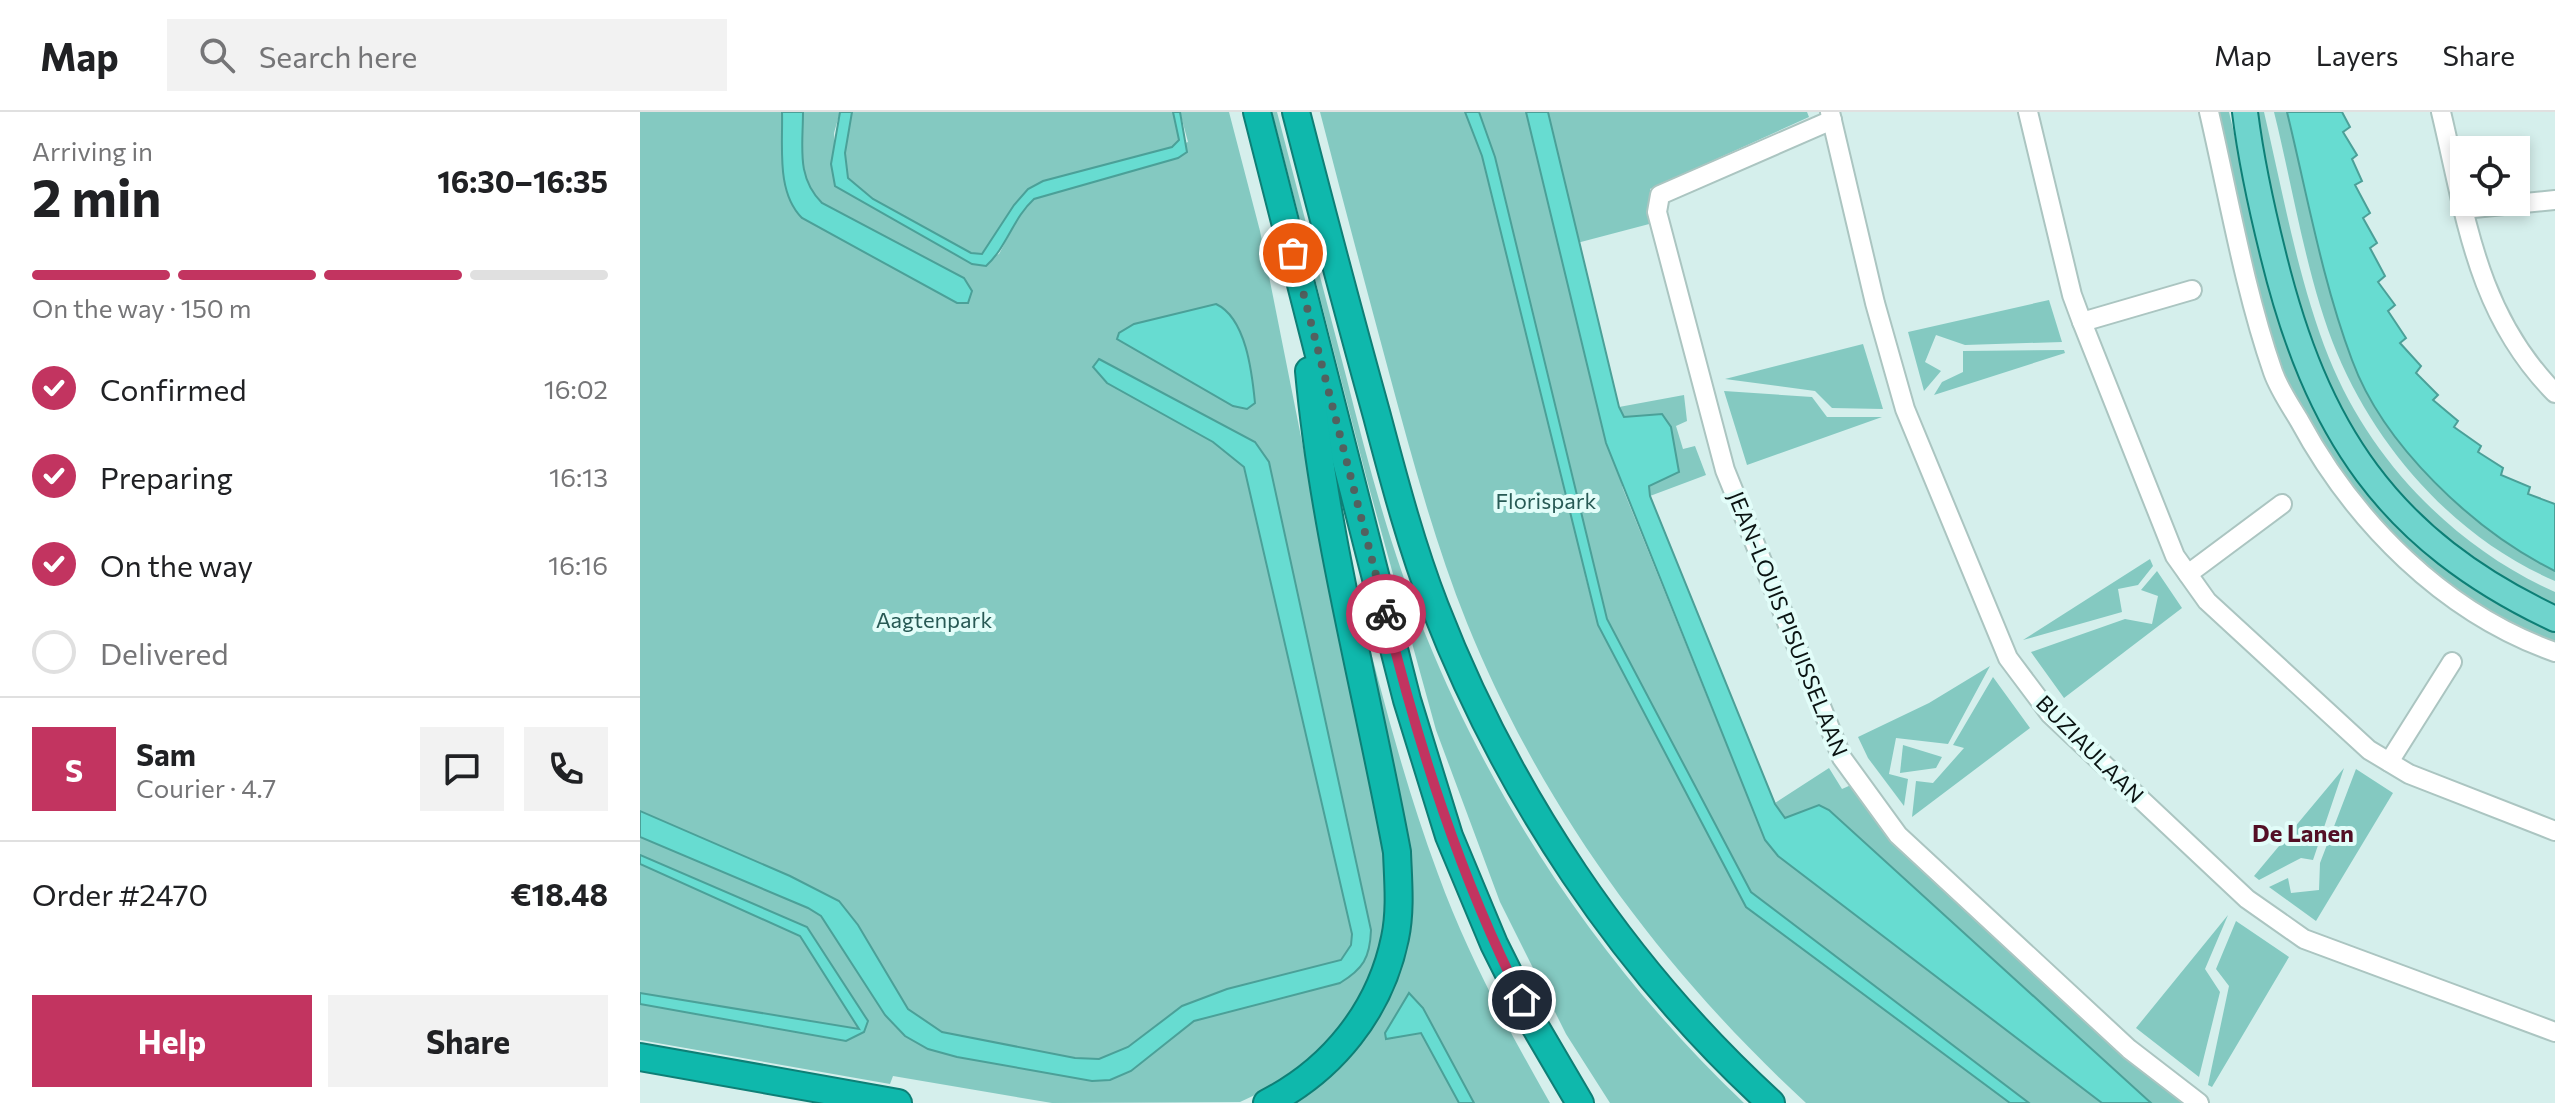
<!DOCTYPE html>
<meta charset="utf-8">
<style>
:root{--surface:#fff;--page:#f2f2f2;--text:#202124;--muted:#757577;--line:#e0e0e0;--accent:#c23460}
body{margin:0;font-family:Commissioner,sans-serif;background:var(--page);color:var(--text);height:100vh;display:flex;flex-direction:column;font-size:30px;white-space:nowrap}
*{box-sizing:border-box;margin:0}
p{font-size:26px;color:var(--muted)}
.icon{flex:none;width:44px;height:44px;fill:none;stroke:currentColor;stroke-width:2;stroke-linecap:round;stroke-linejoin:round}
.map{position:relative;flex:1;overflow:hidden}
.panel{display:flex;flex-direction:column;background:var(--surface);width:640px}
.panel>*{flex:none}
.tools{position:absolute;left:1810px;top:24px;display:grid;gap:16px}
.tools a{display:grid;place-items:center;width:80px;height:80px;border-radius:0px;background:var(--surface);box-shadow:0 4px 12px #0003;font-size:40px}
.pin{position:absolute;display:grid;place-items:center;width:68px;height:68px;color:#fff;margin:-34px;border:4px solid #fff;border-radius:50%;box-shadow:0 2px 8px #0007}
.courier{position:absolute;display:grid;place-items:center;width:80px;height:80px;margin:-40px;border:6px solid #c23460;border-radius:50%;background:#fff;color:#222;box-shadow:0 2px 10px #0007}
.summary em{font-style:normal;font-weight:700}
.summary div{display:flex;flex-direction:column-reverse}
.summary{display:flex;align-items:center;justify-content:space-between;height:136px;padding:0 32px}
h1{font-size:52px;font-weight:700;line-height:60px}
.bar{display:grid;grid-template-columns:repeat(4,1fr);gap:12px 8px;align-content:center;height:96px;padding:0 32px}
.bar i{height:10px;border-radius:6px;background:var(--line)}
.bar .selected{background:var(--accent)}
.bar p{grid-column:span 4}
.line{display:flex;align-items:center;gap:20px;padding:0 32px;border-top:2px solid var(--line)}
.line div{flex:1}
.round{display:grid;place-items:center;flex:none;width:84px;height:84px;border-radius:0px;background:var(--page)}
ol{padding:0 32px;list-style:none}
li{display:flex;align-items:center;gap:24px;height:88px}
li p{margin-inline-start:auto}
li .icon{padding:8px;border-radius:50%;background:var(--accent);color:#fff;stroke-width:4}
li:last-child{color:var(--muted)}
li i{width:44px;height:44px;border:4px solid var(--line);border-radius:50%}
.cta{display:flex;gap:16px;margin-top:auto;padding:16px 32px}
.cta a{flex:1;height:92px;border-radius:0px;background:var(--accent);color:#fff;font-size:32px;font-weight:700;line-height:92px;text-align:center}
.cta a+a{background:var(--page);color:var(--text)}
header{display:flex;align-items:center;gap:48px;box-sizing:border-box;height:112px;padding:0 40px;background:var(--surface);border-bottom:2px solid var(--line)}
header strong{font-size:38px}
nav{display:flex;gap:44px;margin-inline-start:auto;font-size:28px}
.search{width:560px;height:72px;background:var(--page);display:flex;align-items:center;gap:20px;box-sizing:border-box;padding:0 28px;border-radius:0px;color:var(--muted);font-size:30px}
main{display:flex;flex:1;min-height:0}
.map>svg:first-child{display:block}
.green{fill:#84c9c1}
.water{fill:#67dcd1;stroke:#4ba098;stroke-width:2}
.lines{fill:none;stroke-linecap:round;stroke-linejoin:round}
.minor-casing{stroke:#abc5c1;stroke-width:22}
.major-casing{stroke:#0e7f76;stroke-width:28}
.highway-casing{stroke:#0e7f76;stroke-width:30}
.minor{stroke:#fff;stroke-width:18}
.major{stroke:#6fd4cd;stroke-width:24}
.highway{stroke:#0fb8ac;stroke-width:26}
.done{stroke:#52615f;stroke-width:8;stroke-dasharray:0 14.4}
.route{stroke:#c23460;stroke-width:10}
.labels{text-anchor:middle;stroke-width:8;stroke-linejoin:round;paint-order:stroke}
.park-label{font-size:22px;fill:#285a55;stroke:#e2fdf9}
.street-label{font-size:22px;fill:#0b1413;stroke:#e2fdf9}
.neighbourhood-label{font-size:24px;font-weight:bold;fill:#530f25;stroke:#e2fdf9}
</style>
<header>
<strong>Map</strong>
<div class="search"><svg class="icon" aria-label="search" viewBox="0 0 24 24"><circle cx="10" cy="10" r="6"/><path d="M15 15l6 6"/></svg>Search here</div>
<nav><a>Map</a><a>Layers</a><a>Share</a></nav>
</header>
<main>
<section class="panel">
<div class="summary"><div><h1>2 min</h1><p>Arriving in</p></div><em>16:30–16:35</em></div>
<div class="bar"><i class="selected"></i><i class="selected"></i><i class="selected"></i><i></i><p>On the way · 150 m</p></div>
<ol>
<li><svg class="icon" aria-label="check" viewBox="0 0 24 24"><path d="M5 12l5 5 9-10"/></svg>Confirmed<p>16:02</p></li>
<li><svg class="icon" aria-label="check" viewBox="0 0 24 24"><path d="M5 12l5 5 9-10"/></svg>Preparing<p>16:13</p></li>
<li><svg class="icon" aria-label="check" viewBox="0 0 24 24"><path d="M5 12l5 5 9-10"/></svg>On the way<p>16:16</p></li>
<li><i></i>Delivered</li>
</ol>
<div class="line" style="height:144px"><b class="round" style="background:var(--accent);color:#fff">S</b><div><b>Sam</b><p>Courier · 4.7</p></div><a class="round"><svg class="icon" aria-label="chat" viewBox="0 0 24 24"><path d="M4 5h16v11H9l-5 4z"/></svg></a><a class="round"><svg class="icon" aria-label="phone" viewBox="0 0 24 24"><path d="M5 4h4l2 5-3 2q2 4 5 5l2-3 5 2v4C11 20 4 13 5 4z"/></svg></a></div>
<div class="line" style="height:104px"><div>Order #2470</div><b>€18.48</b></div>
<div class="cta"><a>Help</a><a>Share</a></div>
</section>
<div class="map">
<svg width="1915" height="991" viewBox="0 0 1915 991">
<rect width="100%" height="100%" fill="#d5efec"/>
<!-- green -->
<g class="green">
<path d="M0,0H142C143,34 136,80 162,106L317,191H328L332,179L324,166L182,91C156,64 163,35 163,0H200L194,21L196,74L332,152L359,142L383,97L394,87L548,30L540,0H589L620,119L746,751L744,819L736,851L713,899L675,945L632,975L600,990L412,991L253,964L250,972L0,928V892L205,929L224,920L167,815L0,743V725L168,796L181,804C218,849 236,908 288,937L452,969L470,968L491,959L554,909L700,871C722,858 730,844 731,818L629,350L574,308L459,247L512,293L573,330L604,355L712,822L711,833L701,848L587,877L542,894L488,935L459,947L435,946L302,920L268,897L199,789L0,699Z"/>
<polygon points="212,0 533,0 539,28 532,35 403,69 374,93 342,142 331,141 233,87 208,66 205,41"/>
<path d="M632,0H637C660,88 683,176 706,264C728,351 751,440 786,524C857,699 967,861 1104,991H970L926,922L860,790L796,618L727,368Z"/>
<path d="M680,0H886L983,377L1125,728L1138,744L1462,991H1389L1111,780L967,508L955,459L945,463L958,513L1106,795L1370,991H1166C1020,856 902,696 827,511C794,429 771,342 748,257C725,171 702,86 680,0Z"/>
<polygon points="908,0 1167,0 1169,5 1010,77 1013,111 937,131"/>
<path d="M1573,0H1589C1613,99 1638,258 1699,338C1717,362 1740,384 1760,406C1803,454 1854,495 1915,519V534C1889,521 1859,509 1834,493C1747,435 1677,350 1639,252C1608,172 1594,83 1573,0Z"/>
<path d="M1610,0H1624C1643,81 1658,168 1689,246C1730,348 1814,435 1915,480V498L1864,471L1779,407L1715,328L1664,222Z"/>
<path d="M1634,0H1647C1667,82 1682,168 1712,248C1743,333 1834,419 1915,459V469C1817,427 1738,339 1697,241C1667,169 1653,76 1634,0Z"/>
<polygon points="1409,188 1422,230 1325,233 1296,223 1285,250 1301,259 1284,279 1268,220"/>
<polygon points="1223,232 1243,297 1192,296 1175,279 1085,267"/>
<polygon points="1424,238 1425,241 1294,283 1302,270 1323,260 1323,239"/>
<polygon points="1084,279 1172,285 1187,305 1242,305 1107,353"/>
<polygon points="1044,283 1047,309 1036,314 1043,337 1055,334 1066,363 1010,384 1008,374 1039,360 1031,315 984,305 979,295"/>
<polygon points="1510,447 1513,454 1498,473 1478,477 1482,500 1383,528"/>
<polygon points="1517,459 1542,496 1424,586 1391,540 1485,507 1512,512 1518,484 1501,478"/>
<path d="M714,475C739,571 763,668 798,762C827,842 868,917 910,991H648L762,835Z"/>
<polygon points="1350,554 1308,632 1256,626 1249,662 1268,667 1264,694 1228,646 1218,625 1289,591"/>
<polygon points="1353,565 1390,616 1272,705 1276,669 1293,671 1324,636 1313,633"/>
<polygon points="1263,633 1302,645 1296,656 1260,661"/>
<polygon points="1189,656 1202,677 1211,673 1494,952 1543,991 1511,991 1189,698 1179,693 1145,706 1135,691"/>
<polygon points="1704,656 1673,748 1661,746 1619,768 1614,764"/>
<polygon points="1716,657 1753,681 1676,809 1629,775 1648,766 1651,781 1679,778 1680,751"/>
<polygon points="0,752 160,824 219,917 0,881"/>
<polygon points="1588,803 1565,857 1580,880 1559,965 1496,916"/>
<polygon points="1596,809 1649,845 1572,975 1568,973 1589,874 1576,857"/>
</g>
<!-- water -->
<g class="water">
<path d="M142,0H163C163,35 156,65 182,91L324,166L332,179L328,191H317L162,106C136,80 143,34 142,0Z"/>
<path d="M200,0H212L205,41L208,66L233,87L331,141L342,142L374,93L388,77L403,69L532,35L539,28L533,0H540L547,40L538,46L394,87C373,106 367,135 346,154L332,152L195,74L191,52Z"/>
<polygon points="825,0 839,0 855,45 967,507 1111,780 1389,991 1370,991 1106,795 958,513 842,44"/>
<polygon points="886,0 908,0 979,295 984,305 1022,302 1031,315 1039,360 1009,374 1010,384 1135,692 1145,706 1179,693 1189,698 1511,991 1462,991 1138,744 1125,728 966,331"/>
<path d="M1647,0H1702L1710,15L1703,20L1717,43L1712,47L1722,69L1715,73L1730,101L1723,106L1737,131L1730,136L1745,164L1738,170L1755,193L1748,199L1766,226L1760,231L1781,254L1776,261L1798,283L1793,288L1818,309L1814,315L1841,334L1838,340L1863,356L1861,363L1890,375L1888,382L1915,392V459C1834,419 1743,333 1712,248C1682,168 1667,82 1647,0Z"/>
<path d="M576,192C606,206 612,260 615,291L607,297L593,294L477,227L479,221L494,212Z"/>
<path d="M459,247L615,330L629,350L731,818C730,846 723,857 700,871L554,909L491,959L470,968L452,969L317,945L288,937L265,924L245,903L181,804L168,796L0,725V699L150,764L199,789L218,813L268,897L302,920L435,946L459,947L488,935L542,894L587,877L701,848L711,833L712,822L604,355L573,330L467,271L453,255Z"/>
<polygon points="0,743 167,815 228,909 224,920 206,929 0,892 0,881 219,917 160,824 0,752"/>
<polygon points="769,881 783,896 834,991 819,991 781,921 746,927 745,921"/>
</g>
<g class="lines">
<!-- minor casing -->
<g class="minor-casing">
<g id="minor">
<polyline points="1190,0 1235,191 1265,297 1368,546 1410,602 1607,787 1664,827 1915,920"/>
<polyline points="1388,0 1432,183 1442,210 1535,444 1567,489 1729,638 1769,662 1915,719"/>
<path d="M1569,0C1589,86 1604,176 1633,260C1639,277 1650,293 1659,308C1714,410 1804,501 1915,540"/>
<path d="M1801,0C1826,104 1836,201 1915,281"/>
<polyline points="1192,8 1020,83 1017,100 1085,358 1202,646 1258,723 1489,937 1559,991"/>
<polyline points="1824,97 1915,88"/>
<polyline points="1442,210 1552,178"/>
<polyline points="1548,462 1642,392"/>
<polyline points="1749,650 1812,550"/>
</g>
</g>
<!-- major casing -->
<g class="major-casing">
<path id="major" d="M1605,0C1611,48 1621,94 1633,142C1676,318 1747,428 1915,507"/>
</g>
<!-- highway casing -->
<g class="highway-casing">
<g id="highway">
<polyline points="617,0 767,588 809,724 854,832 896,916 940,991"/>
<path d="M656,0C682,101 709,203 737,304C754,368 771,433 795,495C867,681 983,856 1131,991"/>
<polyline points="0,945 258,991"/>
<path d="M627,991C692,958 740,899 755,826C761,798 758,768 757,740C727,579 684,421 669,259"/>
</g>
</g>
<!-- minor -->
<use href="#minor" class="minor"/>
<!-- major -->
<use href="#major" class="major"/>
<!-- highway -->
<use href="#highway" class="highway"/>
</g>
<g class="lines">
<!-- done -->
<polyline class="done" points="653,141 746,502"/>
<!-- route -->
<path class="route" d="M746,502C779,636 820,765 882,888"/>
</g>
<g class="labels">
<!-- park labels -->
<g class="park-label">
<text x="906" y="397">Florispark</text>
<text x="294" y="516">Aagtenpark</text>
</g>
<!-- street labels -->
<g class="street-label">
<text transform="translate(1148 512) rotate(68)" y="8">JEAN-LOUIS PISUISSELAAN</text>
<text transform="translate(1450 637) rotate(45)" y="8">BUZIAULAAN</text>
</g>
<!-- neighbourhood labels -->
<g class="neighbourhood-label">
<text x="1663" y="730">De Lanen</text>
</g>
</g>
</svg>
<div class="tools">
<a><svg class="icon" aria-label="locate" viewBox="0 0 24 24"><circle cx="12" cy="12" r="6"/><path d="M12 2v4M12 18v4M2 12h4M18 12h4"/></svg></a>
</div>
<div class="pin" style="left:653px;top:141px;background:#ea580c"><svg class="icon" aria-label="bag" viewBox="0 0 24 24"><path d="M5 8h14l-1 12H6zM9 8a3 3 0 0 1 6 0"/></svg></div>
<div class="pin" style="left:882px;top:888px;background:#1f2937"><svg class="icon" aria-label="home" viewBox="0 0 24 24"><path d="M3 11l9-7 9 7M6 9v11h12V9"/></svg></div>
<div class="courier" style="left:746px;top:502px"><svg class="icon" aria-label="bike" viewBox="0 0 24 24"><circle cx="6" cy="16" r="4"/><circle cx="18" cy="16" r="4"/><path d="M6 16l4-8h5l3 8M10 8l3 8H6M13 5h3"/></svg></div>
</div>
</main>
